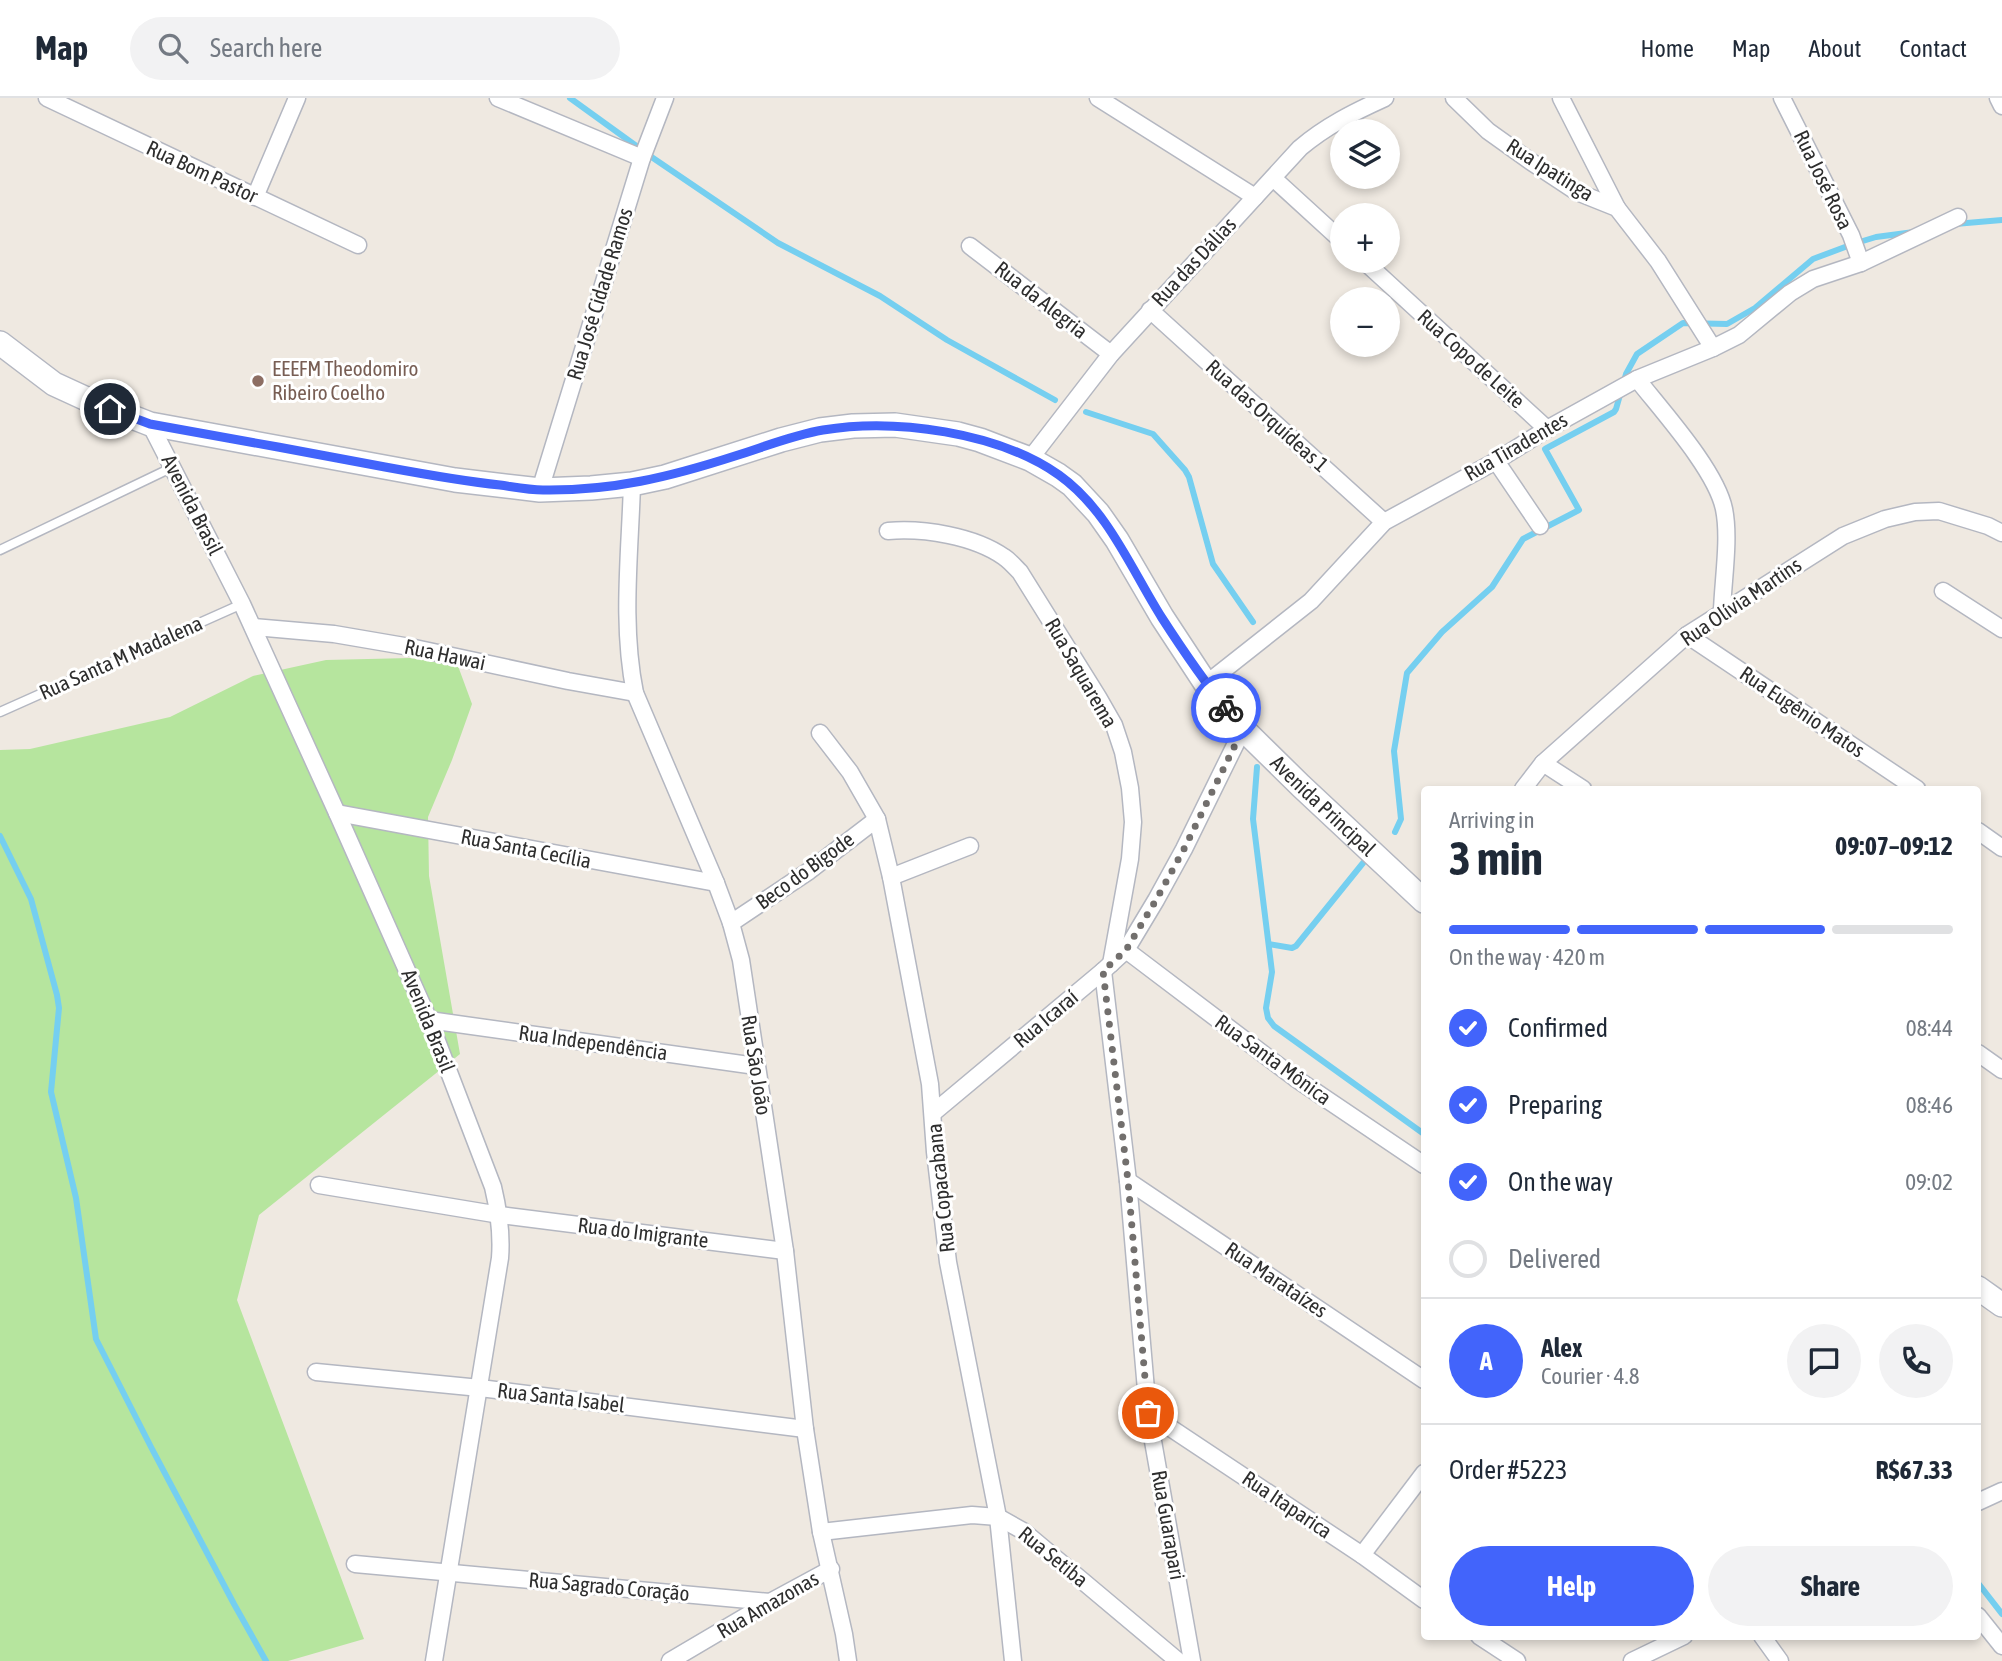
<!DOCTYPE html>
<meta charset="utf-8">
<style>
:root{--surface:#fff;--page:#f2f2f3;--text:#1f2937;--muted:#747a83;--line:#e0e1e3;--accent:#4264fb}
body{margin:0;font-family:"Asap Condensed",sans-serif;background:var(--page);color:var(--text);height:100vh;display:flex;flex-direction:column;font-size:26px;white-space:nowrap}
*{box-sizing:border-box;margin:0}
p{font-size:23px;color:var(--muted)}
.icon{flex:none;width:38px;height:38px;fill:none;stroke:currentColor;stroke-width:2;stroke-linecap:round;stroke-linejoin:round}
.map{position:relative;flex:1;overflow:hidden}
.panel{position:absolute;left:1421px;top:688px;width:560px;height:854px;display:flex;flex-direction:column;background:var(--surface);border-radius:7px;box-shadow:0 4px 10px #0003}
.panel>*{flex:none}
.controls{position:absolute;left:1330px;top:21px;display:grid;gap:14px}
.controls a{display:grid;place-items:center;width:70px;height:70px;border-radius:50%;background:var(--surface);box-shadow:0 4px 10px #0003;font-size:35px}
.pin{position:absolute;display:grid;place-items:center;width:60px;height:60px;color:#fff;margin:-30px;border:4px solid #fff;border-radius:50%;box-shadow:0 2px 7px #0007}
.courier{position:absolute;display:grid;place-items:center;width:70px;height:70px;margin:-35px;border:5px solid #4264fb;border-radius:50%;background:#fff;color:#222;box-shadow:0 2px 9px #0007}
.headline em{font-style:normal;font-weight:700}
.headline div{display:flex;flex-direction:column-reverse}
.headline{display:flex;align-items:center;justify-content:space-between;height:119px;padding:0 28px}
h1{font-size:46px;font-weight:700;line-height:52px}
.bar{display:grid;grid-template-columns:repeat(4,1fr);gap:10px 7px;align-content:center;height:84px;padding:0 28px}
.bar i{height:9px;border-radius:5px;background:var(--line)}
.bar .current{background:var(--accent)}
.bar p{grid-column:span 4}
.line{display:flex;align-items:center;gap:18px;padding:0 28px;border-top:2px solid var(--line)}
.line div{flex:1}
.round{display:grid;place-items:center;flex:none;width:74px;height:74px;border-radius:37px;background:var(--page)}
ol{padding:0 28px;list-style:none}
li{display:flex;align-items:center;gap:21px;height:77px}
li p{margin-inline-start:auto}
li .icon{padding:7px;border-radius:50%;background:var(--accent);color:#fff;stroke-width:4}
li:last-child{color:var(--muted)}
li i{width:38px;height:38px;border:4px solid var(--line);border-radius:50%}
.button{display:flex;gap:14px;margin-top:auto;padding:14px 28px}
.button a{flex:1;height:80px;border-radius:42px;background:var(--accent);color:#fff;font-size:28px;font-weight:700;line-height:80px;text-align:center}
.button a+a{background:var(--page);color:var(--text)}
header{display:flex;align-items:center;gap:42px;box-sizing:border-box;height:98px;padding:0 35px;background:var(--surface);border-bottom:2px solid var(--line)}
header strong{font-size:33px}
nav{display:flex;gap:38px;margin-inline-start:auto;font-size:24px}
.search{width:490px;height:63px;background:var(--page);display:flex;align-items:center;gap:18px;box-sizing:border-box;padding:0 24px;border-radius:38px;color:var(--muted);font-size:26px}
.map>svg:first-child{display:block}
.green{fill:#b6e59e}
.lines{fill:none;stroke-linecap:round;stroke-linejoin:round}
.stream{stroke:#75cff0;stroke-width:6}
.lane-casing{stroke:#b4b7c1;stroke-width:11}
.street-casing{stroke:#b4b7c1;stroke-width:19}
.secondary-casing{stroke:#b4b7c1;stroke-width:26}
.lane{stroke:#fff;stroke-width:8}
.street{stroke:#fff;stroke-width:16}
.secondary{stroke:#fff;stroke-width:23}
.done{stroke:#726f6d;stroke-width:7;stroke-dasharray:0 12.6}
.route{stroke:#4264fb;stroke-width:9}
.education-dot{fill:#8d6e63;stroke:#fff;stroke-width:2.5}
.labels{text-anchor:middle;stroke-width:6;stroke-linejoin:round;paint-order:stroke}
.street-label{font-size:21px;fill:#2e2e2e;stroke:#fff}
.education-label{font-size:21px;fill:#785e54;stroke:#fff;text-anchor:start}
</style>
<header>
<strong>Map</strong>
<div class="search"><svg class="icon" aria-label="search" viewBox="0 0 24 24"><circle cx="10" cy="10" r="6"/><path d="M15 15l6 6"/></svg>Search here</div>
<nav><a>Home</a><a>Map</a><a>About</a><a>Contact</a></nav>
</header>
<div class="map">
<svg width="2002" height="1563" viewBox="0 0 2002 1563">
<rect width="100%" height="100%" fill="#efe9e1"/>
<!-- green -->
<polygon class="green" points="410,560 458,568 472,606 452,662 428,719 429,778 460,956 259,1117 237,1202 364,1541 288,1563 0,1563 0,652 30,651 170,619 253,578 326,562"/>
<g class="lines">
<!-- stream -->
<g class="stream">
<polyline points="570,0 653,60 778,145 880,198 947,242 1055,302"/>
<polyline points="1955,126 2002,122"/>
<polyline points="1086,314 1153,336 1185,372 1189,379 1213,466 1253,524"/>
<polyline points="1257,669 1253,721 1272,874 1266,910 1268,920 1274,928 1424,1036"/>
<polyline points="1395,734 1401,721 1394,653 1407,575 1442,534 1492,489 1523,441 1579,412 1545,351 1614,314 1616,311 1626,276 1637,256 1683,225 1727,226 1755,210 1813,161 1853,146 1876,139 1914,134"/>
<polyline points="0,738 31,801 57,897 59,910 51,994 76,1100 96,1241 151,1349 234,1506 266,1563"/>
<polyline points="1269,846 1292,850 1296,848 1363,765"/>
<polyline points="1978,1485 2002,1516"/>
</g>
<!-- lane casing -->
<g class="lane-casing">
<g id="lane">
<polyline points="0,452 173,369"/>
<polyline points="0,614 242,506"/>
</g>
</g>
<!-- street casing -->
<g class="street-casing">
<g id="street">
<polyline points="47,0 358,147"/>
<polyline points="498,0 642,60"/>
<polyline points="1098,0 1255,99"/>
<polyline points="1454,0 1488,33 1530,63 1577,94 1617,110 1658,163 1713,250"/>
<polyline points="1561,0 1617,110"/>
<polyline points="1782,0 1851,137 1861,165"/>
<polyline points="1998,0 2002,8"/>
<polyline points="1273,80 1342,143"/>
<polyline points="255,99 297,0"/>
<polyline points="970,148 1111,256"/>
<polyline points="1364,163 1547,331"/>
<polyline points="1150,212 1384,424"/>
<path d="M1637,281C1662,313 1716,372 1724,411C1730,440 1723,482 1722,513"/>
<path d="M150,326L242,506L337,715L429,922L493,1089C499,1114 502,1135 500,1160L434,1563"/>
<path d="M1030,361L1111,256L1300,50C1326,28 1354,14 1385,0"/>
<polyline points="1496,363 1540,428"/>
<path d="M632,386C630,455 621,526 635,595L716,785L731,825L741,862L785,1153L805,1331L821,1434L844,1536L848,1563"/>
<polyline points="540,392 642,60 665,0"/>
<path d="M888,433C924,430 974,438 1004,459C1010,463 1015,469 1020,474L1098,599L1114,627L1123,654L1130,690L1133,724L1130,761L1111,866"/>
<polyline points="1943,493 2002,531"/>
<polyline points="253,529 334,536 410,549 568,583 635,595"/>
<polyline points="1687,537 1917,691"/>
<polyline points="1206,586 1311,503 1384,424 1496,363 1547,331 1637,281 1713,250 1739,237 1790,195 1813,181 1861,165 1958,119"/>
<polyline points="820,635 850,674 877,721 891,779 930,986 935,1054 948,1164 998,1419 1013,1563"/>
<polyline points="1543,665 1583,691"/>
<polyline points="1523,691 1543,665 1687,537 1843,438 1885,421 1915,414 1939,413 1988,428 2002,435"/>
<polyline points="337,715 716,785"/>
<polyline points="1978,733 2002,750"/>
<polyline points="891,779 970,748"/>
<polyline points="731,825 809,773 877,721"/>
<polyline points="1126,852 1295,980 1424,1067"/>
<polyline points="1103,873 1128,1083 1148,1315 1192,1563"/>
<polyline points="429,922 756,968"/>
<polyline points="1978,955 2002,972"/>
<polyline points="933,1015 1103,873 1126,852 1156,802 1184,751 1243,631"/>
<polyline points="1128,1083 1424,1282"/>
<polyline points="319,1087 500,1117 785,1153"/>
<polyline points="316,1274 480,1290 805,1331"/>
<polyline points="1148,1315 1362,1457 1424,1502"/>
<polyline points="1978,1404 2002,1393"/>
<polyline points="821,1434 972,1417 998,1419 1023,1433 1178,1563"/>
<polyline points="1362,1457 1424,1375"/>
<polyline points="355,1466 770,1504"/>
<polyline points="1978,1518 2002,1548"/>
<polyline points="1479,1538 1517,1563"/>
<polyline points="1762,1538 1780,1563"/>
<polyline points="670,1563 770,1504 831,1471"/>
<polyline points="1632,1563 1684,1538"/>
</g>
</g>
<!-- secondary casing -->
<g class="secondary-casing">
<g id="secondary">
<path id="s1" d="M0,245L54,286L91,303L150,326L455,382L540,392L591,390L632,386L665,379L781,342L820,332L853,328L895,327L958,336L980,342L1030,361L1058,377L1072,387L1098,415L1117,442L1162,519L1206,586L1243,631L1301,688L1424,803"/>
<polyline points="1978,1190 2002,1207"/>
</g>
</g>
<!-- lane -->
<use href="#lane" class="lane"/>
<!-- street -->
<use href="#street" class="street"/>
<!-- secondary -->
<use href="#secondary" class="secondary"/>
</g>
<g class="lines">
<!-- done -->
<polyline class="done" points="1148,1315 1128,1083 1103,873 1126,852 1156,802 1184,751 1243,631 1226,610"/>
<!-- route -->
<path class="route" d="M110,311L150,326C228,340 307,354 385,369C423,376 461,383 500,387C514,389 529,392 543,392C612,393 670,379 735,358C764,349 793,337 823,332C895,320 998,334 1059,377C1108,412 1131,471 1162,520C1182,551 1203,582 1226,610"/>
</g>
<!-- markers -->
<circle class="education-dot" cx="258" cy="283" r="7"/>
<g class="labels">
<!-- street labels -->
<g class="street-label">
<text transform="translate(1550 72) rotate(32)" y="7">Rua Ipatinga</text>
<text transform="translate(202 74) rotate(25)" y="7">Rua Bom Pastor</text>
<text transform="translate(1823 82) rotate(64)" y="7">Rua José Rosa</text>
<text transform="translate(1194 164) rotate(-47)" y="7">Rua das Dálias</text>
<text transform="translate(600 196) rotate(-73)" y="7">Rua José Cidade Ramos</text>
<text transform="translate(1041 202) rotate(38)" y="7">Rua da Alegria</text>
<text transform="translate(1471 261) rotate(42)" y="7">Rua Copo de Leite</text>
<text transform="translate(1267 318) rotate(42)" y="7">Rua das Orquídeas 1</text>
<text transform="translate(1516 349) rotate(-30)" y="7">Rua Tiradentes</text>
<text transform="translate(192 407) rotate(63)" y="7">Avenida Brasil</text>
<text transform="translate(1741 504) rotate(-34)" y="7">Rua Olívia Martins</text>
<text transform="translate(445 557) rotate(12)" y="7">Rua Hawai</text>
<text transform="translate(121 560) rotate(-24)" y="7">Rua Santa M Madalena</text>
<text transform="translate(1081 575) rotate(60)" y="7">Rua Saquarema</text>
<text transform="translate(1802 614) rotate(34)" y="7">Rua Eugênio Matos</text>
<text dy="7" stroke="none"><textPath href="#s1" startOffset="1530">Avenida Principal</textPath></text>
<text transform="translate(526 751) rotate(11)" y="7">Rua Santa Cecília</text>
<text transform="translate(805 773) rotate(-36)" y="7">Beco do Bigode</text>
<text transform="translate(1046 921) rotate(-40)" y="7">Rua Icaraí</text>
<text transform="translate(428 923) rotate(68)" y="7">Avenida Brasil</text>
<text transform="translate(593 945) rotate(8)" y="7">Rua Independência</text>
<text transform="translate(1273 962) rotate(36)" y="7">Rua Santa Mônica</text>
<text transform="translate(756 967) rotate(81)" y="7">Rua São João</text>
<text transform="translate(941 1090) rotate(-96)" y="7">Rua Copacabana</text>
<text transform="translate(643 1135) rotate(7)" y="7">Rua do Imigrante</text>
<text transform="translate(1276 1182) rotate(34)" y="7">Rua Marataízes</text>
<text transform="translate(561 1300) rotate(7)" y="7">Rua Santa Isabel</text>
<text transform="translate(1287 1407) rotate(34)" y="7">Rua Itaparica</text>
<text transform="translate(1168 1427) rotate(80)" y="7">Rua Guarapari</text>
<text transform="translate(1053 1459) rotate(39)" y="7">Rua Setiba</text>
<text transform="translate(609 1489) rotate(5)" y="7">Rua Sagrado Coração</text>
<text transform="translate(768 1507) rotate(-30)" y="7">Rua Amazonas</text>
</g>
<!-- education labels -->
<g class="education-label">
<text x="272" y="278">EEEFM Theodomiro<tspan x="272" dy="24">Ribeiro Coelho</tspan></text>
</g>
</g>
</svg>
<div class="controls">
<a><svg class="icon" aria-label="layers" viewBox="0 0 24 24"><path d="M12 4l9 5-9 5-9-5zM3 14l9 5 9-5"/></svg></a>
<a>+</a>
<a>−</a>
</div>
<div class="pin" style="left:1148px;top:1315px;background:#ea580c"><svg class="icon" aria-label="bag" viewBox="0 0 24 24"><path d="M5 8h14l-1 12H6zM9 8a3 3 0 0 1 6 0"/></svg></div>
<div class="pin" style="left:110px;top:311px;background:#1f2937"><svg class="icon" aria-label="home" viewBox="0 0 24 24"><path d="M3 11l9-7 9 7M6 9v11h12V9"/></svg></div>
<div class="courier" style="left:1226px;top:610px"><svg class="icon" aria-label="bike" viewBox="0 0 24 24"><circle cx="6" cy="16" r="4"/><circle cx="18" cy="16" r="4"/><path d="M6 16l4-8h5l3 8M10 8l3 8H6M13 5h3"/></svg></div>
<section class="panel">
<div class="headline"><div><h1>3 min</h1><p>Arriving in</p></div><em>09:07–09:12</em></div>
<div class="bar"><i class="current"></i><i class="current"></i><i class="current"></i><i></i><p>On the way · 420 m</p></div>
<ol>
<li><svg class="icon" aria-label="check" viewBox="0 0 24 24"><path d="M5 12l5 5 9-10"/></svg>Confirmed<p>08:44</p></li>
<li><svg class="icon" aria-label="check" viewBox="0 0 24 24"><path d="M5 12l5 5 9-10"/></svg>Preparing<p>08:46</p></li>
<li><svg class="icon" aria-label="check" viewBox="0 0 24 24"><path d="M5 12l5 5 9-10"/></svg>On the way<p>09:02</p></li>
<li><i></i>Delivered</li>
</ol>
<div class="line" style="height:126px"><b class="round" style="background:var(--accent);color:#fff">A</b><div><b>Alex</b><p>Courier · 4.8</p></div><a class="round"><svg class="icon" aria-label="chat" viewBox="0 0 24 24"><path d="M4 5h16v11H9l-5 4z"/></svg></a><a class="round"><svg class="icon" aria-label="phone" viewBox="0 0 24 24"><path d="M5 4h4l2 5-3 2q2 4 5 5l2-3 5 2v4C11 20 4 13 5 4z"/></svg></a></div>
<div class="line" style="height:91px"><div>Order #5223</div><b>R$67.33</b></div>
<div class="button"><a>Help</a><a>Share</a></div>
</section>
</div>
